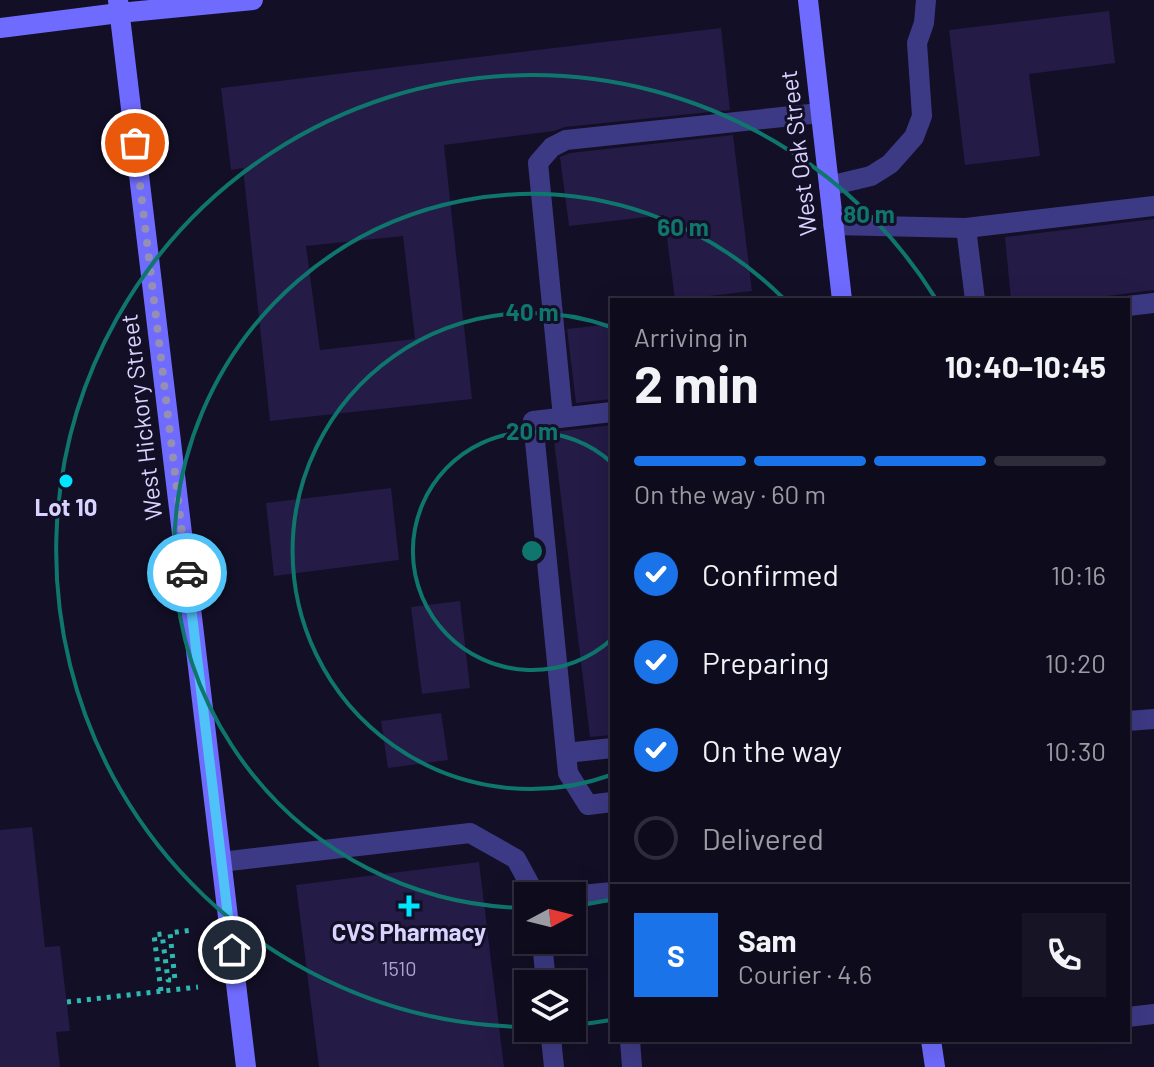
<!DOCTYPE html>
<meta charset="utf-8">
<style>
:root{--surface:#0e0b1c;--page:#171425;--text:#f1f3f6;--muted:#9b9ba3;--line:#2e2b3b;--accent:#1a73e8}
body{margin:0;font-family:Barlow,sans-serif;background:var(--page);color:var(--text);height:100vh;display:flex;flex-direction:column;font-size:30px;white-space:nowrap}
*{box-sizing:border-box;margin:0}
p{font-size:26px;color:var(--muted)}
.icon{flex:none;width:44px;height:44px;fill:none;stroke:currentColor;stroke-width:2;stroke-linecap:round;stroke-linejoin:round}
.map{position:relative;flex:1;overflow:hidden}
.sheet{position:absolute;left:610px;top:298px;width:520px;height:744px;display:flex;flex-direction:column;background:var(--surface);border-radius:0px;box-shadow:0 8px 32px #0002,0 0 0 2px var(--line)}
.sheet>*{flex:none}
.needle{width:52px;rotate:83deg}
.controls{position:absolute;left:514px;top:882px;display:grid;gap:16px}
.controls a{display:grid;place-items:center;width:72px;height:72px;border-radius:0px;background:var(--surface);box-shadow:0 8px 32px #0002,0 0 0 2px var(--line);font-size:40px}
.pin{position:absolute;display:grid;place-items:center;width:68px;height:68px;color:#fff;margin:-34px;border:4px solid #fff;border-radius:50%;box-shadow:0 2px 8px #0007}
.courier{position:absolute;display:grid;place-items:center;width:80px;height:80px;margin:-40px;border:6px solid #4fc3f7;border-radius:50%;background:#fff;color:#222;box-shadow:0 2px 10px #0007}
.head em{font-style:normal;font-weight:700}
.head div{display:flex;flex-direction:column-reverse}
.head{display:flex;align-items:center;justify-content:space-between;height:136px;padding:0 24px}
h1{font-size:52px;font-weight:700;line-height:60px}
.bar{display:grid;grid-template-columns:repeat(4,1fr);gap:12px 8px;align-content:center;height:96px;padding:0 24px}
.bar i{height:10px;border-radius:6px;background:var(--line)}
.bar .selected{background:var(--accent)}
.bar p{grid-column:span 4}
.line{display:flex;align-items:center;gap:20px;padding:0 24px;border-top:2px solid var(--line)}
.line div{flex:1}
.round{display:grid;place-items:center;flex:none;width:84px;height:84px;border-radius:0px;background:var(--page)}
ol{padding:0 24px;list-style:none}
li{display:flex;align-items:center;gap:24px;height:88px}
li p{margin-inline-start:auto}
li .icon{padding:8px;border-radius:50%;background:var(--accent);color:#fff;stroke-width:4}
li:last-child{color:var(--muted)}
li i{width:44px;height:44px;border:4px solid var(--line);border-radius:50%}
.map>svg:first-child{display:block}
.building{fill:#241b47;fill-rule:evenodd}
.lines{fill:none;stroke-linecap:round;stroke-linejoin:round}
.path{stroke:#2fb8b0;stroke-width:5;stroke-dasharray:4 6;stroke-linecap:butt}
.lane{stroke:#3d3a85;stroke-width:20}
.street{stroke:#3d3a85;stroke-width:20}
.secondary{stroke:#6f6bff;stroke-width:20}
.done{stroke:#948fb3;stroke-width:8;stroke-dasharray:0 14.4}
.route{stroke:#4fc3f7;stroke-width:10}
.ring{fill:none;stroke:#0f766e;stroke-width:4}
.poi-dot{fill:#00e5ff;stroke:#130f26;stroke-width:3}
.labels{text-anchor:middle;stroke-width:6;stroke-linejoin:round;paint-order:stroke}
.number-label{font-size:20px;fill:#aca6d1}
.street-label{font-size:24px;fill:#d9d4ff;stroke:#130f26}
.poi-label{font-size:24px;font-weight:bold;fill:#d9d4ff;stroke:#130f26}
.centre{fill:#0f766e;stroke:#130f26;stroke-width:4}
.ring-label{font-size:24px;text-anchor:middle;font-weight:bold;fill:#0f766e;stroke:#130f26;stroke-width:6;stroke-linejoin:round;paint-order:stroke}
</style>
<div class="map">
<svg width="1154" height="1067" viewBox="0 0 1154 1067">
<rect width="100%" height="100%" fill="#130f26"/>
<!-- building -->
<g class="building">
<polygon points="1109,11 1115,63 1029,74 1040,156 965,165 949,30"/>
<path d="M721,28L730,110L565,127L554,131L444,145L472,399L270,421L243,168L231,170L221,88ZM403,236L415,339L320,350L306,246Z"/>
<polygon points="733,135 752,291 675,300 664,215 569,226 560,157 570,153"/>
<polygon points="1154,219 1154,290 1076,300 1011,300 1005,237"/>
<polygon points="612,324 612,399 576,403 567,329"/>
<polygon points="612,425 612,735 590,737 553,432"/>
<polygon points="391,488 399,560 274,576 266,503"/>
<polygon points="460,601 470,688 422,694 411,607"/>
<polygon points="441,713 448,760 388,768 381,721"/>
<polygon points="32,827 45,947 60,946 70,1031 56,1032 60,1067 0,1067 0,830"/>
<polygon points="479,862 504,1067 319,1067 296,885"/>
</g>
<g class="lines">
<!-- path -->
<g class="path">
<polyline points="161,991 154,935 162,934 168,980 175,980 170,933 192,930"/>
<polyline points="67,1002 198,987"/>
</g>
<!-- lane -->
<g class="lane">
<polyline points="829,186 871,176 890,164 914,137 922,116 917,43 924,23 926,0"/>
<polyline points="833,225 966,228 1154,206"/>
<polyline points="966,228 975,300"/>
<polyline points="1128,306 1154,303"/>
<polyline points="612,412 533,421 568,773 588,805 612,802"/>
<polyline points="563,417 538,163 552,147 566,140 820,113"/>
<polyline points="566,753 612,748"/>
<polyline points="221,862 470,833 516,859 536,896"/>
<polyline points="572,896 612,892"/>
<polyline points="542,940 546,984"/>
<polyline points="1128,1017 1154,1014"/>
<polyline points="550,1028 554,1067"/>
<polyline points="630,1040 632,1067"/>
</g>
<!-- street -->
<polyline class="street" points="1128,721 1154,719"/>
<!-- secondary -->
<g class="secondary">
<polyline points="118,0 246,1067"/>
<polyline points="808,0 842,300"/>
<polyline points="0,28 119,13 253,0"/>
<polyline points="931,1040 935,1067"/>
</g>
</g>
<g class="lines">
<!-- done -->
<polyline class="done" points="135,143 187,573"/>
<!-- route -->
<polyline class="route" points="187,573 232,950"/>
</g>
<!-- distance rings -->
<g class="ring">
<path d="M612 639A119 119 0 1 1 612 463"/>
<path d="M611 775A238 238 0 1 1 611 327"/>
<path d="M609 900A357 357 0 0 1 572 906M526 908A357 357 0 1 1 784 299"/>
<path d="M611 1020A476 476 0 0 1 573 1025M528 1027A476 476 0 1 1 936 299"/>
</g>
<!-- markers -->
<g class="poi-dot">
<circle cx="66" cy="481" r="8"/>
<path d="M405 894h8v8h8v8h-8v8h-8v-8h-8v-8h8z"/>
</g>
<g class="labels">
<!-- number labels -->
<g class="number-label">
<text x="399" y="976">1510</text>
</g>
<!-- street labels -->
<g class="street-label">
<text transform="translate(799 153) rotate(-97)" y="8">West Oak Street</text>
<text transform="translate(142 417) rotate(-97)" y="8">West Hickory Street</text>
</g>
<!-- poi labels -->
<g class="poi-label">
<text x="66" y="516">Lot 10</text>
<text x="409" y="941">CVS Pharmacy</text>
</g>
</g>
<circle cx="532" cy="551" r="12" class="centre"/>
<g class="ring-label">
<text x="869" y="223">80 m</text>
<text x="683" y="236">60 m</text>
<text x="532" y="321">40 m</text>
<text x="532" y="440">20 m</text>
</g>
</svg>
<div class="controls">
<a><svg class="needle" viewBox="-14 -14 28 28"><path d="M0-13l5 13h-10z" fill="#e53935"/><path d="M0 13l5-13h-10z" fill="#9b9ba3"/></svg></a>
<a><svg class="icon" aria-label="layers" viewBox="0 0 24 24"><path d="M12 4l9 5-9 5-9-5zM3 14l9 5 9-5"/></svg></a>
</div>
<div class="pin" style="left:135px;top:143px;background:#ea580c"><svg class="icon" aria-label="bag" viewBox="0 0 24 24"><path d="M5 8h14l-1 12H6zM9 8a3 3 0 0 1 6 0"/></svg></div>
<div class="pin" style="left:232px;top:950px;background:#1f2937"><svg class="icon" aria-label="home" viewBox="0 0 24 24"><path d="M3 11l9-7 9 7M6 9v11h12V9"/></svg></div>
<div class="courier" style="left:187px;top:573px"><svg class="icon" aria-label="car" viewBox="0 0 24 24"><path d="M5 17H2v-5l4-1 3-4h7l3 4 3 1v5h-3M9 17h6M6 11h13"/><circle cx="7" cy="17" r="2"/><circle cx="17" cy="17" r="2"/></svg></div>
<section class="sheet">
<div class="head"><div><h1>2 min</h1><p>Arriving in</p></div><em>10:40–10:45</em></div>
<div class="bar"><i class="selected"></i><i class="selected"></i><i class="selected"></i><i></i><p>On the way · 60 m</p></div>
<ol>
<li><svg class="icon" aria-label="check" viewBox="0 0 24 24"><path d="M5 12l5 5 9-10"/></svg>Confirmed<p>10:16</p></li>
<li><svg class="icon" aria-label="check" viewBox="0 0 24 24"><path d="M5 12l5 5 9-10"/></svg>Preparing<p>10:20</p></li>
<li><svg class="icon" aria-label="check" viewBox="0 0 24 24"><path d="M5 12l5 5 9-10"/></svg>On the way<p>10:30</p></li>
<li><i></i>Delivered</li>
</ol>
<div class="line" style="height:144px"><b class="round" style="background:var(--accent);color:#fff">S</b><div><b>Sam</b><p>Courier · 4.6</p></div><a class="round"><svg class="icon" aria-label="phone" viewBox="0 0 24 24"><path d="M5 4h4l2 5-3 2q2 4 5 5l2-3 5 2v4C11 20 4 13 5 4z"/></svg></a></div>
</section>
</div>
